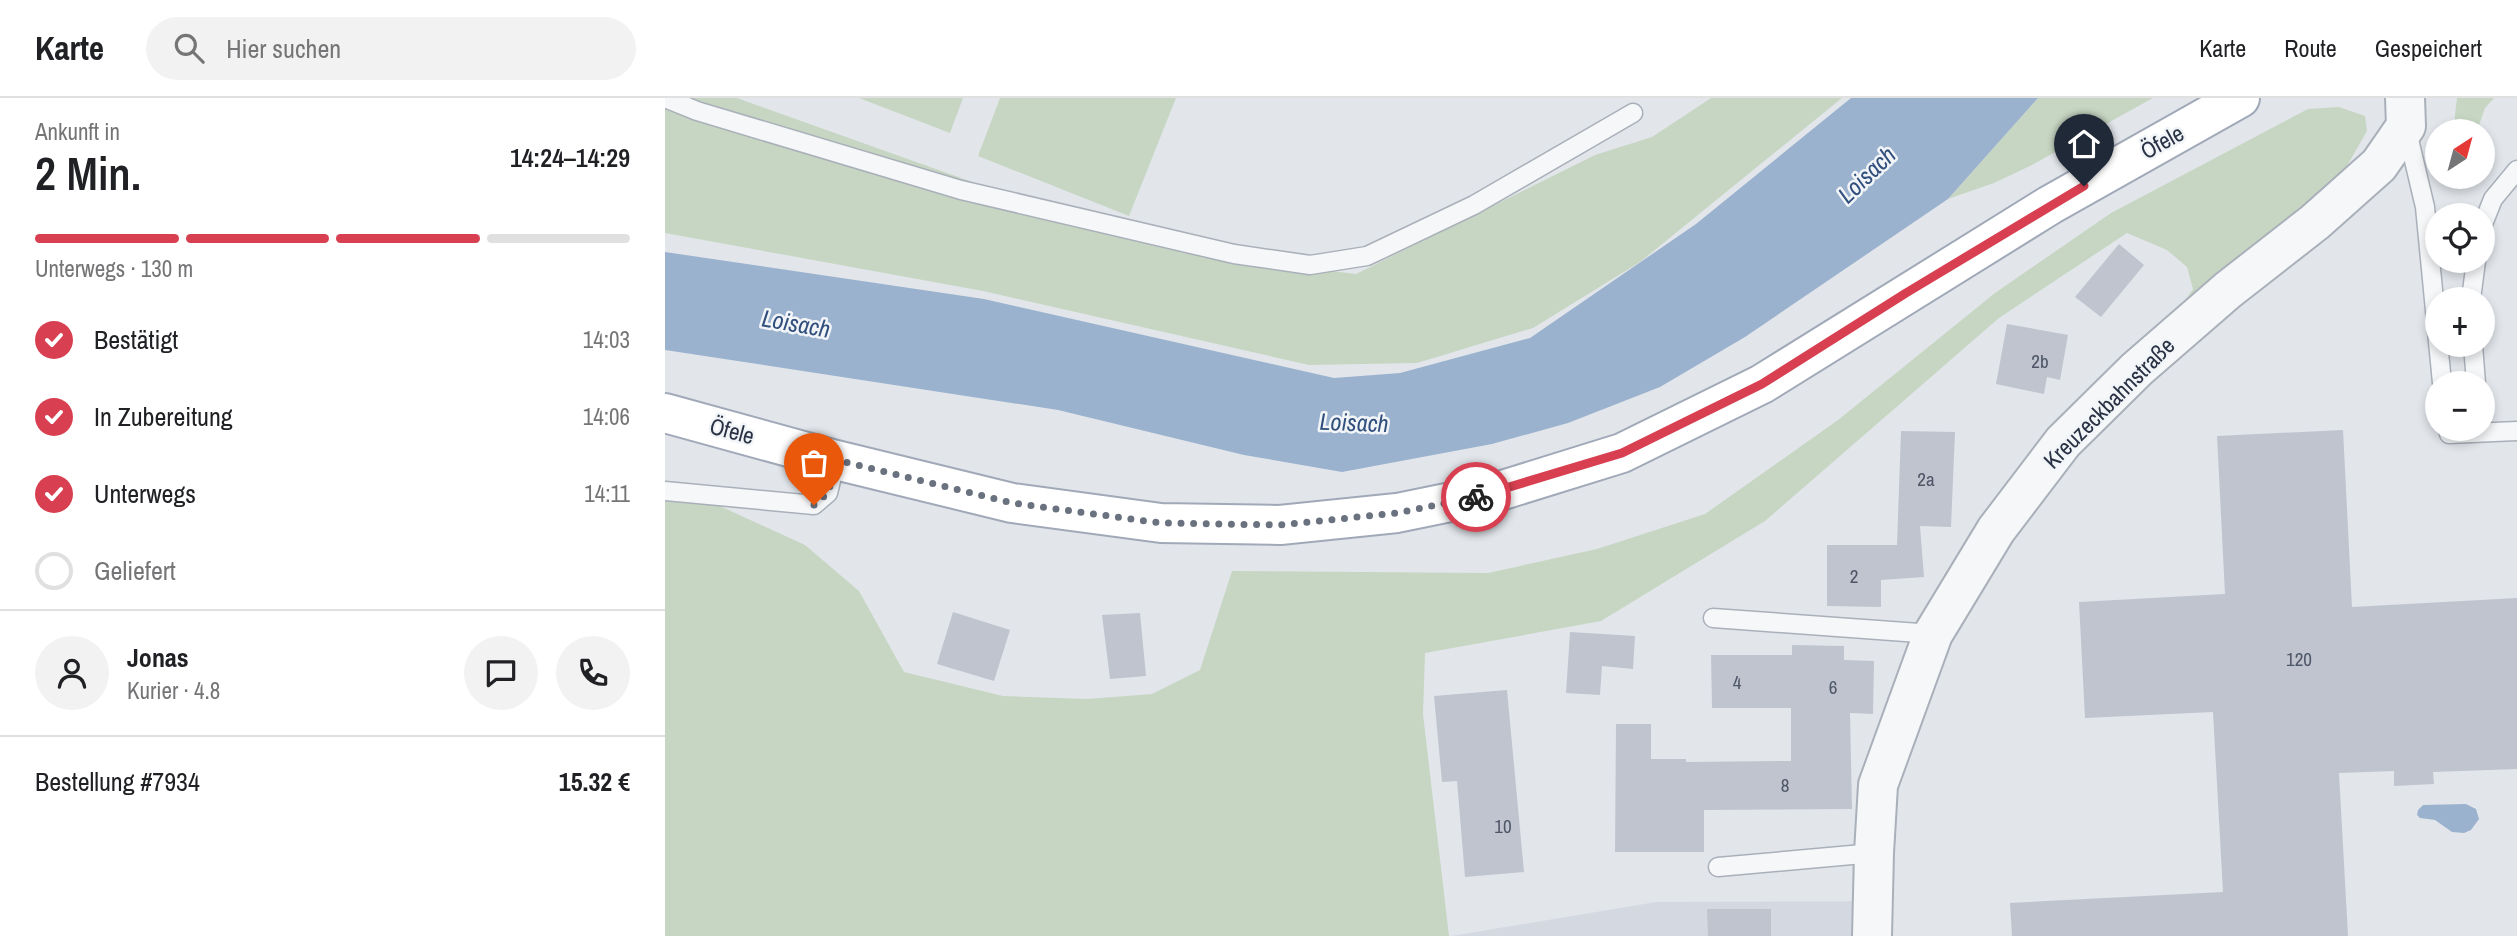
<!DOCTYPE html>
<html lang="de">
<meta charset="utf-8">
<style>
:root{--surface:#fff;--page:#f2f2f2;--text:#202124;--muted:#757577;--line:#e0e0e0;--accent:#d84051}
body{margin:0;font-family:"Archivo Narrow",sans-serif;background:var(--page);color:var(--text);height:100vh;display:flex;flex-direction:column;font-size:26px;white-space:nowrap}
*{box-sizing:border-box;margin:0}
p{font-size:23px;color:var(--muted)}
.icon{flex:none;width:38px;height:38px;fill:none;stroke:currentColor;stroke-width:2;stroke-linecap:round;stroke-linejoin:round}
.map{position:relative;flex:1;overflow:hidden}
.sheet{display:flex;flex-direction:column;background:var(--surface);width:665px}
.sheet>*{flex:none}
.needle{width:46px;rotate:36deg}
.fabs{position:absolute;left:1760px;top:21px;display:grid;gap:14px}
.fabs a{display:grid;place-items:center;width:70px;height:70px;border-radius:50%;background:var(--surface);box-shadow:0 4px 10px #0003;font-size:35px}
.pin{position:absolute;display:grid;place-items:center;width:60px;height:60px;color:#fff;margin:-72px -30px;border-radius:50% 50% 50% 0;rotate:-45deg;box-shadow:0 0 7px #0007}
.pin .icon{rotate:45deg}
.courier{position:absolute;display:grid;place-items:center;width:70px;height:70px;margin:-35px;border:5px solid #d84051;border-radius:50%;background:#fff;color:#222;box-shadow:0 2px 9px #0007}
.headline em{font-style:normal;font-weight:600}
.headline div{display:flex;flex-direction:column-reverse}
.headline{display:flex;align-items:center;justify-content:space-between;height:119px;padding:0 35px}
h1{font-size:46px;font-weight:600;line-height:52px}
.bar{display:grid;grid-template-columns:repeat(4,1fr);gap:10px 7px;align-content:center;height:84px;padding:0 35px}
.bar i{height:9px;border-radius:5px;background:var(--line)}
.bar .active{background:var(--accent)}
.bar p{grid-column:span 4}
.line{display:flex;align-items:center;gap:18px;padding:0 35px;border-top:2px solid var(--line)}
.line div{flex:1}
.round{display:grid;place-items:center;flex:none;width:74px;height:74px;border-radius:37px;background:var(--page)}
ol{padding:0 35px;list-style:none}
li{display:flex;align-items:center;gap:21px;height:77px}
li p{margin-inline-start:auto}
li .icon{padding:7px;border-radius:50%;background:var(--accent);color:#fff;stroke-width:4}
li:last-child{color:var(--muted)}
li i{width:38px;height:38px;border:4px solid var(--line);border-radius:50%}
header{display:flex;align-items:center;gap:42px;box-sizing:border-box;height:98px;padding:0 35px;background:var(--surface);border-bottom:2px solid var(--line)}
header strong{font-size:33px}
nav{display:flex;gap:38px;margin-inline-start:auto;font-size:24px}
.search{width:490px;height:63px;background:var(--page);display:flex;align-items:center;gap:18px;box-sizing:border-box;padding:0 24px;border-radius:38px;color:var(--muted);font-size:26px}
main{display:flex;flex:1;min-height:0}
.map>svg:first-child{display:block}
.built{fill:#d4d8e1}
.green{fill:#c7d6c3}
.water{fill:#9bb2ce}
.building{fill:#bfc4cf}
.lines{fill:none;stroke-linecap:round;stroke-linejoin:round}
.service-casing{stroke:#aab0b9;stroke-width:21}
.tertiary-casing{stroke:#aab0b9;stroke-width:42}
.primary-casing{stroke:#a1a9b8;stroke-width:42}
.service{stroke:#f5f7f9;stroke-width:18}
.tertiary{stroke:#f5f7f9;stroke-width:38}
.primary{stroke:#fff;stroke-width:38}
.done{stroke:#6a717f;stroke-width:7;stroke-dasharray:0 12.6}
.route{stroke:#d84051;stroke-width:9}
.labels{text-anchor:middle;stroke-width:5;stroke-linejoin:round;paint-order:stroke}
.number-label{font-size:19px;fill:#4e5668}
.street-label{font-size:23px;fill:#293245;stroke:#f2f5f8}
.water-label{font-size:24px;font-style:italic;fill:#304f7c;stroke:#f2f5f8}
</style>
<header>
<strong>Karte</strong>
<div class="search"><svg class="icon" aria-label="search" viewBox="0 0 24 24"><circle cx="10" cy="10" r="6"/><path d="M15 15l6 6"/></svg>Hier suchen</div>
<nav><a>Karte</a><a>Route</a><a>Gespeichert</a></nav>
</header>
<main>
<section class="sheet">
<div class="headline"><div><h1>2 Min.</h1><p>Ankunft in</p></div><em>14:24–14:29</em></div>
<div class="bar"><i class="active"></i><i class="active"></i><i class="active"></i><i></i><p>Unterwegs · 130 m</p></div>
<ol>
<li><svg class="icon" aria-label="check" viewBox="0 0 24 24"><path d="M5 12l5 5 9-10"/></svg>Bestätigt<p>14:03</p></li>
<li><svg class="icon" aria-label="check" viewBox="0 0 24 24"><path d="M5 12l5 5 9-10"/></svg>In Zubereitung<p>14:06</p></li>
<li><svg class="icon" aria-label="check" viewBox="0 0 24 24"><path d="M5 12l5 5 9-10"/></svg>Unterwegs<p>14:11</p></li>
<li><i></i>Geliefert</li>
</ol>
<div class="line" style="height:126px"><a class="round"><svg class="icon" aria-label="person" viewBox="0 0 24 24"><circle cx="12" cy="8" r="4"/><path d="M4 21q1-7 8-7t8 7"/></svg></a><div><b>Jonas</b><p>Kurier · 4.8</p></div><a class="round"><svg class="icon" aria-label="chat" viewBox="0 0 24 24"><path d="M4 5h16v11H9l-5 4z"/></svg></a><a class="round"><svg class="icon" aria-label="phone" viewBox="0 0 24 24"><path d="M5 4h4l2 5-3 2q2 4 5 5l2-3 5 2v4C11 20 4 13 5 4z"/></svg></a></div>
<div class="line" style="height:91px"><div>Bestellung #7934</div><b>15.32 €</b></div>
</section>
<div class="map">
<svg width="1852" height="838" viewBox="0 0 1852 838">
<rect width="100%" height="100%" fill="#e2e6eb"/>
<!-- built -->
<polygon class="built" points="1225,803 1225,838 786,838 991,804"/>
<!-- green -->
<g class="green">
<polygon points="0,0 72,0 296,80 518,155 691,176 930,57 987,39 1046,0 1177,0 975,164 868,230 752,265 644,267 318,193 0,135"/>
<polygon points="194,0 298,0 285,35"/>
<polygon points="335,0 511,0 464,118 313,58"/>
<polygon points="1373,0 1488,0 1365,68 1329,85 1283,101"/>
<polygon points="1792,0 1829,0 1820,10 1812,33 1788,33"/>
<polygon points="1674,9 1700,18 1702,33 1650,124 1472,271 1528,191 1522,169 1502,152 1462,135 1334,220 1100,423 936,523 760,555 758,616 784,838 0,838 0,383 140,447 194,493 239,574 338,598 422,601 487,596 535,572 567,473 823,475 932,451 1040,416 1173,322 1330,195 1446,115 1643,11"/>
</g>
<!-- water -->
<g class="water">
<polygon points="1186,0 1373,0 1283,101 1080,239 995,289 903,325 827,346 677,374 579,357 393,312 0,252 0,154 319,201 669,280 735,275 865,240 1031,126"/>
<polygon points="1801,706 1811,711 1814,721 1806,732 1799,735 1787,734 1770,722 1755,720 1752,717 1753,712 1758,707"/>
</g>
<!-- building -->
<g class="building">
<polygon points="1454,146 1479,167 1436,219 1410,199"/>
<polygon points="1342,226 1403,237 1395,282 1382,279 1379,296 1331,286"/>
<polygon points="1678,332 1687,509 1852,500 1852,671 1768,674 1769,686 1729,688 1729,673 1674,675 1683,838 1347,838 1345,805 1558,794 1548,614 1420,620 1414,504 1560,496 1552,338"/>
<polygon points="1236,333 1290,334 1286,429 1255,428 1259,479 1216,482 1216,509 1162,508 1162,447 1232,447"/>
<polygon points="288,514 345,532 329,583 272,566"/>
<polygon points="475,515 481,578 445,581 437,517"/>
<polygon points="905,534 970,538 968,571 937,568 935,597 901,595"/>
<polygon points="1127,547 1179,548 1179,562 1209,563 1208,616 1185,615 1187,711 1039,712 1039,754 950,754 951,626 986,626 986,661 1021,661 1021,664 1126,663 1126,610 1047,610 1046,557 1127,557"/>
<polygon points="842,592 859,774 800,779 792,683 777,684 769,598"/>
<polygon points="1042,811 1106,811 1106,838 1043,838"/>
</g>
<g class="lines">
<!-- service casing -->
<g class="service-casing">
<g id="service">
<polyline points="0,0 32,13 296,92 569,156 645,167 702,158 809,107 968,15"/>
<polyline points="1742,33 1760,109 1777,285"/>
<polyline points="1818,126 1828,101 1852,72"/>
<polyline points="1806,201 1811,163"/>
<polyline points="1808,247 1811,285"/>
<polyline points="1783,331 1784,336 1852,333"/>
<polyline points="0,393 149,407 163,395 171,362"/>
<polyline points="1048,520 1268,536"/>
<polyline points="1053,769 1209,755"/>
</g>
</g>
<!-- tertiary casing -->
<g class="tertiary-casing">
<polyline id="tertiary" points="1207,838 1209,755 1213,687 1268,536 1331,432 1398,344 1472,271 1563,192 1650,124 1714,67 1741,28 1740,0"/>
</g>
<!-- primary casing -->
<g class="primary-casing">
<polyline id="primary" points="0,315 171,362 347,405 496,425 615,427 732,415 825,396 957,355 1097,286 1385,107 1575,0"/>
</g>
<!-- service -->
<use href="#service" class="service"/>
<!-- tertiary -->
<use href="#tertiary" class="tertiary"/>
<!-- primary -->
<use href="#primary" class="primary"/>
</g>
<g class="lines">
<!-- done -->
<polyline class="done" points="149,407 163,395 172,362 347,405 496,425 615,427 732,415 811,399"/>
<!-- route -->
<polyline class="route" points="811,399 957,355 1097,286 1241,195 1419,88"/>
</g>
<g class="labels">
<!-- number labels -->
<g class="number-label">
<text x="1375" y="270">2b</text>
<text x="1261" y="388">2a</text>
<text x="1189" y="485">2</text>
<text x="1634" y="568">120</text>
<text x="1072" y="591">4</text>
<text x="1168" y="596">6</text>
<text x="1120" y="694">8</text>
<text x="838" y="735">10</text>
</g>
<!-- street labels -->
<g class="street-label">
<text transform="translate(1497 44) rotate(-29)" y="8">Öfele</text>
<text transform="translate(1444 305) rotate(-45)" y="8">Kreuzeckbahnstraße</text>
<text transform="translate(67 333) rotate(15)" y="8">Öfele</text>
</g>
<!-- water labels -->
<g class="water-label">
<text transform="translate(1202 77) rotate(-44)" y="8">Loisach</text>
<text transform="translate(131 226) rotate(10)" y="8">Loisach</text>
<text transform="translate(689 325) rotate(2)" y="8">Loisach</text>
</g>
</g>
</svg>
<div class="fabs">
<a><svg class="needle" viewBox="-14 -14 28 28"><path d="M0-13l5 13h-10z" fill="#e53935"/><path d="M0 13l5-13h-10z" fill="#757577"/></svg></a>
<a><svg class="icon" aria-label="locate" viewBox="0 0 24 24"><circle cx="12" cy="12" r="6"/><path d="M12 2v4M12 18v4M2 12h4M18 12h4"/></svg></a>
<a>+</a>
<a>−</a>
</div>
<div class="pin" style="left:149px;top:407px;background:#ea580c"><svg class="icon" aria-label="bag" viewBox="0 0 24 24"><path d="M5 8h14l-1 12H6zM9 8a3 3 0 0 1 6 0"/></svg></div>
<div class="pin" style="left:1419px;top:88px;background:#1f2937"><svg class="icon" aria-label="home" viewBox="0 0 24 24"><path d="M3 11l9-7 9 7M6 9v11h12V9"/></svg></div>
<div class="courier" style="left:811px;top:399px"><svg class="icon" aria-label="bike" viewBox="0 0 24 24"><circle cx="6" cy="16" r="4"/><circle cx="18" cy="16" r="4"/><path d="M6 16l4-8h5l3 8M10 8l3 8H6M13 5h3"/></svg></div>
</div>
</main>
